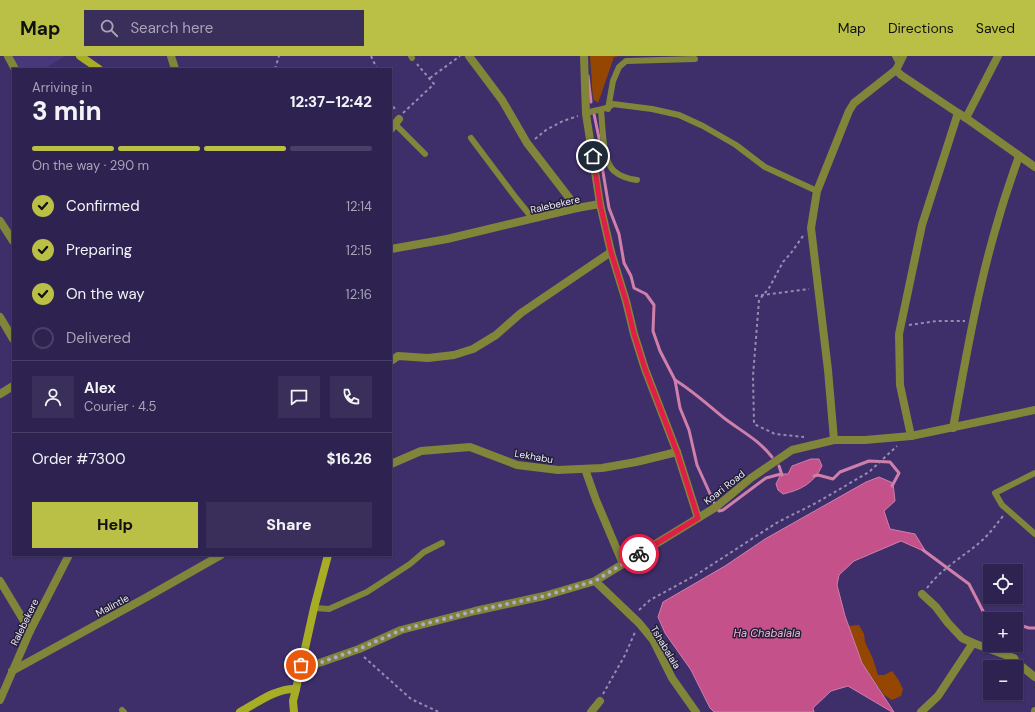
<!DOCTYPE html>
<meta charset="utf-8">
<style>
:root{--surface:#2e2350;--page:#3a2f5a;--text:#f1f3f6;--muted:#a7a4b7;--line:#494067;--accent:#bac045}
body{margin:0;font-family:"DM Sans",sans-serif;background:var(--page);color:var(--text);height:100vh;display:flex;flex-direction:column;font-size:15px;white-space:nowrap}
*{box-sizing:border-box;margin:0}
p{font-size:13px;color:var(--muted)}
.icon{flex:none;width:22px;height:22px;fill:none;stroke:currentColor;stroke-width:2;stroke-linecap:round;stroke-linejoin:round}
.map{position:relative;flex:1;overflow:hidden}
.panel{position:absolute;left:12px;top:12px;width:380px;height:488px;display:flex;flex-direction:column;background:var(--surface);border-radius:0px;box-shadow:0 1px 3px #0004,0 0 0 1px var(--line)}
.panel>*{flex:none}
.tools{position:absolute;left:983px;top:508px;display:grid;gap:8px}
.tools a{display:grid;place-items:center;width:40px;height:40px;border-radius:0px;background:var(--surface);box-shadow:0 1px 3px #0004,0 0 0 1px var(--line);font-size:20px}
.pin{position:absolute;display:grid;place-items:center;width:34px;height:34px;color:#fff;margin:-17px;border:2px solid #fff;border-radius:50%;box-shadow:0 1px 4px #0007}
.courier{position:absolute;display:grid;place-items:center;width:40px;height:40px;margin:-20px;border:3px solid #e11d48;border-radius:50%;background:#fff;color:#222;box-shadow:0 1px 5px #0007}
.summary em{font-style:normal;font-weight:800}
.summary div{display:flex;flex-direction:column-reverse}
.summary{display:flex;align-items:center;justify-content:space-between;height:68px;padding:0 20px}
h1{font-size:26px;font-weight:800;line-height:30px}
.bar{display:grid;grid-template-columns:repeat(4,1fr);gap:6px 4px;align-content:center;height:48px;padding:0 20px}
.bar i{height:5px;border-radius:3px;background:var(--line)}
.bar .current{background:var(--accent)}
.bar p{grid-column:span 4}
.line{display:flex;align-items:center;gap:10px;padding:0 20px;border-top:1px solid var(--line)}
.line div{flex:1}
.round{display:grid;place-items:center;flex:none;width:42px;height:42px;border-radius:0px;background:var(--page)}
ol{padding:0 20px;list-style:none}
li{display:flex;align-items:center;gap:12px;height:44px}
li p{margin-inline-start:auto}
li .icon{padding:4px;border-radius:50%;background:var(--accent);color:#111;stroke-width:4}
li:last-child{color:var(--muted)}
li i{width:22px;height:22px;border:2px solid var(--line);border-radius:50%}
.button{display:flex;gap:8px;margin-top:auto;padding:8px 20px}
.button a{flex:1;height:46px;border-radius:0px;background:var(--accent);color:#111;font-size:16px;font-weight:800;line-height:46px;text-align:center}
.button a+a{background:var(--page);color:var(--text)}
header{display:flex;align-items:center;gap:24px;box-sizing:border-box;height:56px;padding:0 20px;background:var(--accent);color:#111}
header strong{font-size:19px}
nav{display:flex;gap:22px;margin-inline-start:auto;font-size:14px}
.search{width:280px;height:36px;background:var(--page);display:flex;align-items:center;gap:10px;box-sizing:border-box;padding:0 14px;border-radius:0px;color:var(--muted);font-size:15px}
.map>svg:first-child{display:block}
.built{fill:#48377a}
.green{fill:#954701}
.water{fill:#c4518a;stroke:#d07fab}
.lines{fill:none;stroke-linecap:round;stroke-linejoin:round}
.stream{stroke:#d07fab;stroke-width:3}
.path{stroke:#958db1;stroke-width:2;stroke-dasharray:3 3;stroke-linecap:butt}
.lane{stroke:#81853a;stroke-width:6}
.street{stroke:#81853a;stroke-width:8}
.secondary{stroke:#a8ad26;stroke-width:8}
.done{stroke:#b0a9c7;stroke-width:4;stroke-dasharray:0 7.2}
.route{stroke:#e11d48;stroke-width:5}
.labels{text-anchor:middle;stroke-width:3;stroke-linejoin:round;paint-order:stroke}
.street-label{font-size:10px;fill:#edebf9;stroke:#231e38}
.water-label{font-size:11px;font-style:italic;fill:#f3b7d0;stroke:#231e38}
</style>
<header>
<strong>Map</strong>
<div class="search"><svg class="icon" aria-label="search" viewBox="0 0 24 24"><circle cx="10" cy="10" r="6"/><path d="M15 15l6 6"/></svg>Search here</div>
<nav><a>Map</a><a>Directions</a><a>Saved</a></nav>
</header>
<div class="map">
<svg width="1035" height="656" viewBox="0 0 1035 656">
<rect width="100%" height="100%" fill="#3e2f6a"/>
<!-- built -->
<polygon class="built" points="13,0 65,0 44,13 20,13"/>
<!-- green -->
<g class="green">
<polygon points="590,0 620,0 614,1 598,47 593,43"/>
<polygon points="859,569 864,578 865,586 873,603 878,619 884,619 892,615 898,623 903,633 901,640 892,644 884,639 862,607 849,570"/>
</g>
<!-- water -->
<g class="water">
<path d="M811,403H819L822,410C814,427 801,434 783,438L778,434L776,428L781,418H788L792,410Z"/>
<polygon points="879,421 893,427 895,445 884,455 890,473 915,478 926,496 901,485 854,505 839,519 837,529 845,560 862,607 894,656 892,656 848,630 831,635 813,652 814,656 714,656 710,652 691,614 665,577 658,561 663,546 725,510 765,483 866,426"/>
</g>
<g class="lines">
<!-- stream -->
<g class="stream">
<polyline points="588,20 591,46"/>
<polyline points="594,58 599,82 600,98 609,152 619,178 624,207 631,220 634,232 646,238 654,249 653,275 660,295 675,324 680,352 689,374 697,409 716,451 719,455 723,454 766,422 781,418"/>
<path d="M675,324C693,335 708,349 724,362C741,375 759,384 772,401"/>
<polyline points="779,410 782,419"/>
<polyline points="814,420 818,419 833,423 840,416 869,405 890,406 899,417 892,430"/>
<polyline points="923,494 969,528 985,559 999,563"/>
<polyline points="1016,568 1029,572 1035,572"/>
</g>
<!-- path -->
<g class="path">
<polyline points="371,0 377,13"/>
<polyline points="275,13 279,0"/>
<polyline points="430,22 460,0"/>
<polyline points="391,45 396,56"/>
<polyline points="403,57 434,28 417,8"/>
<polyline points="535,83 546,74 563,65 578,60"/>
<polyline points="803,180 791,197 783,206 769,232 759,244 753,320 754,368 775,378 804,381"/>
<polyline points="755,240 809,233"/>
<polyline points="909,269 937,265 965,265"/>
<path d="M927,532C940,514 961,502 978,488C988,480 995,470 1003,460"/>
<polyline points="639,554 650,544 696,519 778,466 816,447 869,416 897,390"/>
<polyline points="364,601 411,643 439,656"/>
<polyline points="603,638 625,599 635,576"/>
</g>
<!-- lane -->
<g class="lane">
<polyline points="411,0 412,2"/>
<polyline points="895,0 899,8"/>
<polyline points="608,53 613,25 619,11 626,5 695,3"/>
<path d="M601,55C603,70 602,104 614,115C621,121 629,123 637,124"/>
<path d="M586,58C595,52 604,56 613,48L652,53L679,59L703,70L736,89L765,111L817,135"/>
<polyline points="395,68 425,98"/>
<polyline points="471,82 516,142 533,163"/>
<polyline points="1035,417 995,437 1002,449 1035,478"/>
<polyline points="314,552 329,553 367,536 410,508 424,496 442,487"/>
<polyline points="122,654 124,656"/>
</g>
<!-- street -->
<g class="street">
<polyline points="8,0 15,13"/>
<polyline points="171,0 175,13"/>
<polyline points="469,0 502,44 527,87 577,152"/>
<polyline points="896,14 901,19 958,57 966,62 1035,111"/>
<polyline points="966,62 998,0"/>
<polyline points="391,73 399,63"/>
<polyline points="600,148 611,196 626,245 634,278 645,313 677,396 698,462"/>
<polyline points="0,165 13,185"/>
<polyline points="391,193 447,183 577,152 600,148 586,58 584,0"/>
<polyline points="0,261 13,283"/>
<polyline points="391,305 398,300 428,302 454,299 473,293 496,279 521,257 611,196"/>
<polyline points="0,338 13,330"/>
<path d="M953,372C966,301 978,230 999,161C1005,140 1012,120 1019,100"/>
<polyline points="911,380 900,329 899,278 922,169 958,57"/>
<polyline points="834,384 828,314 811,172 817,135 849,55 854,47 896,14 903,0"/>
<polyline points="391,408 421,395 470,391 517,409 558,414 602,412 636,406 677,396"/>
<polyline points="585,413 596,444 623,508"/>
<polyline points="0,525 30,575"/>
<polyline points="595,525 639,567 653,584 672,622 696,656"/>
<polyline points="922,538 936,551 948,567 962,582 973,587 1014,602 1016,606 1035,621"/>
<polyline points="301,609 312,609 322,606 359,593 401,574 475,555 544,540 595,525 716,451 751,422 792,394 834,384 865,384 911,380 1035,354"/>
<polyline points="12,615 147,541 221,499"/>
<polyline points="0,644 30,575 69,499"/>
<polyline points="591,656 600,645"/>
<polyline points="921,656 938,640 973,587"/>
<polyline points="1035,656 1035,655"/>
</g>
<!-- secondary -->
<g class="secondary">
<polyline points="80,0 99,13"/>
<path d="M240,656C257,647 276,632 296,633"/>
<polyline points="294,656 293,645 296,633 314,552 328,499"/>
</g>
</g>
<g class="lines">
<!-- done -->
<polyline class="done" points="301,609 312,609 322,606 359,593 401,574 475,555 544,540 595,525 639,498"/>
<!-- route -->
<polyline class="route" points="593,100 600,148 611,196 626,245 634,278 645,313 677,396 698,462 639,498"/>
</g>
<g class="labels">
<!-- street labels -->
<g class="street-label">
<text transform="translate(555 148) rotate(-13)" y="4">Ralebekere</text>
<text transform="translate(534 400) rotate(10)" y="4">Lekhabu</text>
<text transform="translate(724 431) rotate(-38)" y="4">Koari Road</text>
<text transform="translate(112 549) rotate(-28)" y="4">Malintle</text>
<text transform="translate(24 566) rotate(-64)" y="4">Ralebekere</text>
<text transform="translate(666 591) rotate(59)" y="4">Tshabalala</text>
</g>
<!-- water labels -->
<g class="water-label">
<text x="767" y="581">Ha Chabalala</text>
</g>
</g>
</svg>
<div class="tools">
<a><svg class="icon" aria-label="locate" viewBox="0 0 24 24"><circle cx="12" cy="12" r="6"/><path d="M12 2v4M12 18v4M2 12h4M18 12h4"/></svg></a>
<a>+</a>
<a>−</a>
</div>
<div class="pin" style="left:301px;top:609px;background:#ea580c"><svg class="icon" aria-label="bag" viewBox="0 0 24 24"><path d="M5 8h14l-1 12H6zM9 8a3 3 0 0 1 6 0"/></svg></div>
<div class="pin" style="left:593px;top:100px;background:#1f2937"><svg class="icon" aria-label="home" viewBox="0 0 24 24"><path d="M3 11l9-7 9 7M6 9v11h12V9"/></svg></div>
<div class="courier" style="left:639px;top:498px"><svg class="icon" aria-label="bike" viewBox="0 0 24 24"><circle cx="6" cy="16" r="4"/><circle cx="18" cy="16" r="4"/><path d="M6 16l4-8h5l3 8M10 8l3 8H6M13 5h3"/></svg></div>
<section class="panel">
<div class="summary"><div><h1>3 min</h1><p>Arriving in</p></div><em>12:37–12:42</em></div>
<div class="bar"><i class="current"></i><i class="current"></i><i class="current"></i><i></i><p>On the way · 290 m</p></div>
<ol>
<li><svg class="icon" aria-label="check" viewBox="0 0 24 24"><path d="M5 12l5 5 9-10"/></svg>Confirmed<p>12:14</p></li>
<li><svg class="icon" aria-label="check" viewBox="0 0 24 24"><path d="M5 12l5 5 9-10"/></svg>Preparing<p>12:15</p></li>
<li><svg class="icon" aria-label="check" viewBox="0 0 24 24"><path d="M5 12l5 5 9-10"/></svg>On the way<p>12:16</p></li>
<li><i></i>Delivered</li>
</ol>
<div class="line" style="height:72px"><a class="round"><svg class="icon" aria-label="person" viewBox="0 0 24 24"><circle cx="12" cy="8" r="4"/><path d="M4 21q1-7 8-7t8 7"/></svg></a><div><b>Alex</b><p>Courier · 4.5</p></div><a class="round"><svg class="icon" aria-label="chat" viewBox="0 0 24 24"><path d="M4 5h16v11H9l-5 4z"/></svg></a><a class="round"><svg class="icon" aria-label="phone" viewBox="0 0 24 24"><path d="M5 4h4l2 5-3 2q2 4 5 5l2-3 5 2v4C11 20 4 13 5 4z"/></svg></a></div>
<div class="line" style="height:52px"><div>Order #7300</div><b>$16.26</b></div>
<div class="button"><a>Help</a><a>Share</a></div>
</section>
</div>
